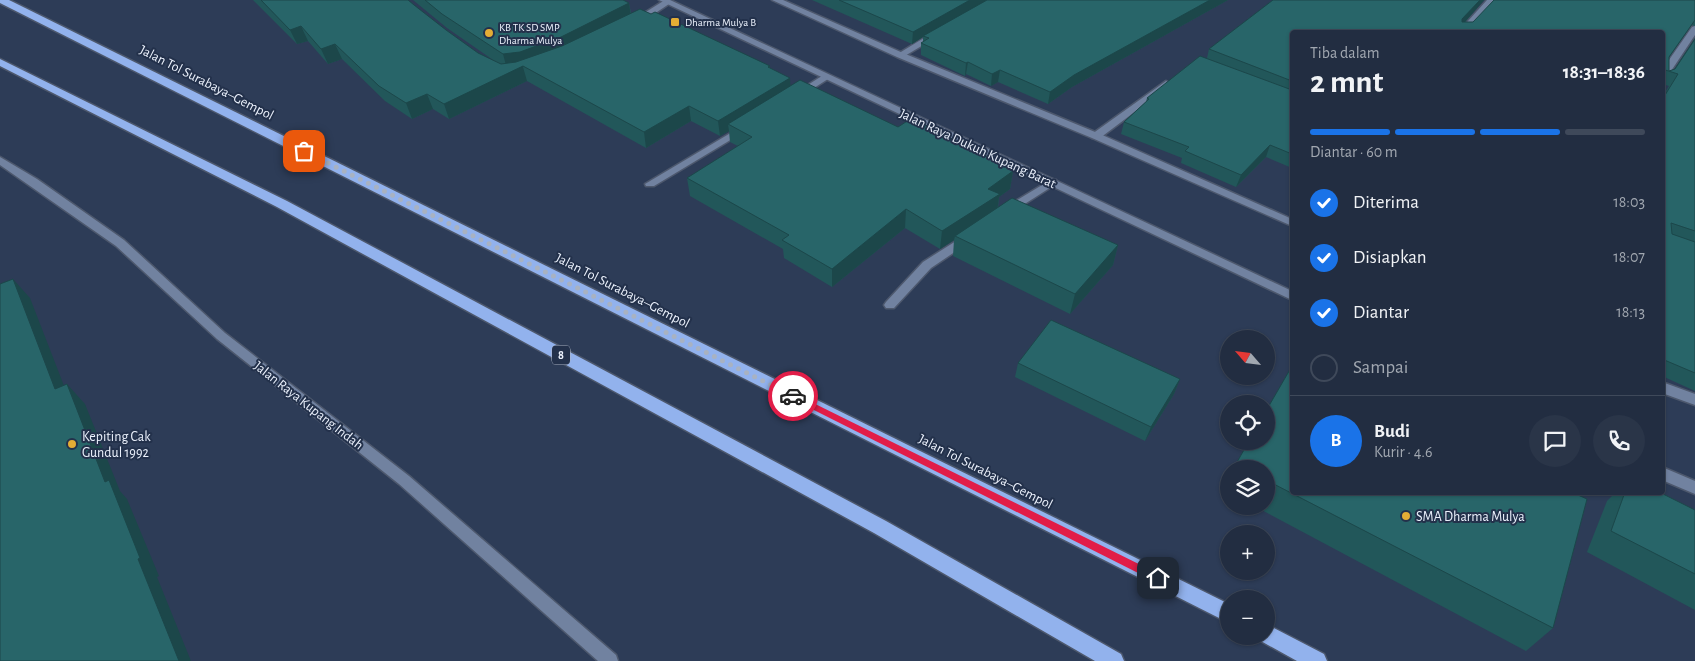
<!DOCTYPE html>
<html lang="id">
<meta charset="utf-8">
<style>
:root{--surface:#222d41;--page:#2a3548;--text:#f1f3f6;--muted:#a2a8b1;--line:#3f495a;--accent:#1a73e8}
body{margin:0;font-family:"Alegreya Sans",sans-serif;background:var(--page);color:var(--text);height:100vh;display:flex;flex-direction:column;font-size:19px;white-space:nowrap}
*{box-sizing:border-box;margin:0}
p{font-size:16px;color:var(--muted)}
.icon{flex:none;width:28px;height:28px;fill:none;stroke:currentColor;stroke-width:2;stroke-linecap:round;stroke-linejoin:round}
.map{position:relative;flex:1;overflow:hidden}
.drawer{position:absolute;left:1290px;top:30px;width:375px;height:465px;display:flex;flex-direction:column;background:var(--surface);border-radius:5px;box-shadow:0 1px 4px #0004,0 0 0 1px var(--line)}
.drawer>*{flex:none}
.needle{width:32px;rotate:298deg}
.tools{position:absolute;left:1220px;top:330px;display:grid;gap:10px}
.tools a{display:grid;place-items:center;width:55px;height:55px;border-radius:50%;background:var(--surface);box-shadow:0 1px 4px #0004,0 0 0 1px var(--line);font-size:25px}
.pin{position:absolute;display:grid;place-items:center;width:42px;height:42px;color:#fff;margin:-21px;border-radius:10px;box-shadow:0 2px 8px #0006}
.courier{position:absolute;display:grid;place-items:center;width:50px;height:50px;margin:-25px;border:4px solid #e11d48;border-radius:50%;background:#fff;color:#222;box-shadow:0 1px 6px #0007}
.headline em{font-style:normal;font-weight:600}
.headline div{display:flex;flex-direction:column-reverse}
.headline{display:flex;align-items:center;justify-content:space-between;height:85px;padding:0 20px}
h1{font-size:32px;font-weight:600;line-height:38px}
.bar{display:grid;grid-template-columns:repeat(4,1fr);gap:8px 5px;align-content:center;height:60px;padding:0 20px}
.bar i{height:6px;border-radius:4px;background:var(--line)}
.bar .active{background:var(--accent)}
.bar p{grid-column:span 4}
.line{display:flex;align-items:center;gap:12px;padding:0 20px;border-top:1px solid var(--line)}
.line div{flex:1}
.round{display:grid;place-items:center;flex:none;width:52px;height:52px;border-radius:26px;background:var(--page)}
ol{padding:0 20px;list-style:none}
li{display:flex;align-items:center;gap:15px;height:55px}
li p{margin-inline-start:auto}
li .icon{padding:5px;border-radius:50%;background:var(--accent);color:#fff;stroke-width:4}
li:last-child{color:var(--muted)}
li i{width:28px;height:28px;border:2px solid var(--line);border-radius:50%}
.map>svg:first-child{display:block}
.lines{fill:none;stroke-linecap:round;stroke-linejoin:round}
.minor-casing{stroke:#4d586d;stroke-width:3}
.tertiary-casing{stroke:#4d586d;stroke-width:3}
.motorway-casing{stroke:#4d586d;stroke-width:3}
.minor{fill:#7182a0;fill-rule:evenodd}
.tertiary{fill:#7182a0;fill-rule:evenodd}
.motorway{fill:#92b2ed;fill-rule:evenodd}
.wall{fill:#22575a}
.shaded-wall{fill:#1c474a}
.building{fill:#286569;stroke:#1c474a}
.route{fill:#e11d48}
.done{stroke:#a8b2c2;stroke-width:5;stroke-dasharray:0 9}
.poi-dot{fill:#e4ad35;stroke:#23314b;stroke-width:2}
.labels{text-anchor:middle;stroke-width:4;stroke-linejoin:round;paint-order:stroke}
.far-poi-label{font-size:11px;fill:#ebf1fc;stroke:#23314b;text-anchor:start}
.shield{fill:#23314b;stroke:#afb7c7;stroke-width:1}
.shield-label{font-size:12px;font-weight:bold;fill:#ebf1fc}
.street-label{font-size:14px;fill:#ebf1fc;stroke:#23314b}
.poi-label{font-size:14px;fill:#ebf1fc;stroke:#23314b;text-anchor:start}
</style>
<div class="map">
<svg width="1695" height="661" viewBox="0 0 1695 661">
<rect width="100%" height="100%" fill="#2d3c57"/>
<g class="lines">
<!-- minor casing -->
<g class="minor-casing">
<g id="minor">
<polygon points="665,0 672,2 639,24 633,24 633,20"/>
<polygon points="1487,0 1496,0 1466,32 1458,32"/>
<polygon points="1695,26 1695,35 1665,80 1662,81 1662,70 1692,27"/>
<polygon points="937,30 940,31 940,35 903,57 900,58 896,55"/>
<polygon points="825,74 830,77 828,79 800,97 794,97 792,95"/>
<polygon points="1166,81 1171,84 1169,86 1100,138 1092,138 1092,134"/>
<polygon points="744,125 747,126 747,130 654,186 646,186 645,184"/>
<polygon points="1052,179 1056,180 1057,182 1056,184 1012,212 1004,212 1003,210 1004,208"/>
<polygon points="967,234 973,238 971,241 931,268 894,308 886,308 884,305 886,302 923,262"/>
</g>
</g>
<!-- tertiary casing -->
<g class="tertiary-casing">
<g id="tertiary">
<polygon points="659,0 670,0 1292,291 1292,300"/>
<polygon points="772,0 783,0 903,53 1100,134 1292,219 1292,226 1092,138 897,57"/>
<polygon points="0,157 37,179 124,240 225,333 409,476 616,655 618,661 598,661 399,484 217,339 116,246 0,165"/>
<polygon points="1662,382 1695,394 1695,405 1662,393"/>
<polygon points="1662,467 1695,481 1695,494 1662,480"/>
</g>
</g>
<!-- motorway casing -->
<g class="motorway-casing">
<g id="motorway">
<polygon points="0,0 9,0 1229,604 1229,623 0,3"/>
<polygon points="0,59 287,201 886,521 1121,654 1124,661 1095,661 874,533 277,207 0,66"/>
<polygon points="1266,624 1324,654 1327,661 1297,661 1259,640 1258,636 1266,636"/>
</g>
</g>
<!-- minor -->
<use href="#minor" class="minor"/>
<!-- tertiary -->
<use href="#tertiary" class="tertiary"/>
<!-- motorway -->
<use href="#motorway" class="motorway"/>
</g>
<!-- wall -->
<g class="wall">
<polygon points="253,0 408,0 414,5 446,30 478,53 496,62 447,28 413,0 623,0 629,3 631,13 651,14 770,66 770,68 791,86 1013,171 1010,189 999,197 998,208 1118,245 1113,265 1070,314 953,256 954,240 940,249 905,228 832,287 784,258 783,249 690,196 687,178 738,146 730,142 729,131 720,136 691,121 646,148 527,81 449,119 433,109 412,119 385,101 342,59 328,64 308,41 297,44"/>
<polygon points="812,0 1228,0 1072,87 1048,104 998,82 991,86 966,74 965,76 921,55 921,43 923,42 923,37 912,44"/>
<polygon points="1273,0 1484,0 1465,22 1473,22 1695,0 1695,26 1691,25 1669,57 1669,71 1674,70 1695,38 1695,391 1662,376 1662,97 1669,86 1662,84 1662,32 1292,32 1292,168 1266,157 1236,187 1181,163 1182,158 1121,134 1124,122 1146,102 1147,98 1207,58 1209,49"/>
<polygon points="1018,363 1180,379 1174,394 1145,441 1015,377"/>
<polygon points="1292,366 1292,492 1571,492 1587,499 1553,628 1526,651 1254,506 1266,506 1266,469 1233,469 1249,441 1266,441 1266,411"/>
<polygon points="1229,477 1229,493 1222,490"/>
<polygon points="1616,492 1659,492 1695,510 1695,610 1587,552 1607,501"/>
</g>
<!-- shaded-wall -->
<g class="shaded-wall">
<polygon points="970,0 989,0 923,36 923,37 912,44 913,32"/>
<polygon points="1210,0 1228,0 1072,87 1048,104 1050,92 1074,75"/>
<polygon points="1480,0 1484,0 1457,31 1462,19"/>
<polygon points="629,3 631,17 523,67 527,81 449,119 444,104 507,69 503,54"/>
<polygon points="301,26 308,41 297,44 290,30"/>
<polygon points="335,44 342,59 328,64 321,49"/>
<polygon points="968,62 966,74 965,76 966,63"/>
<polygon points="1000,70 998,82 991,86 992,74"/>
<polygon points="790,78 791,93 728,124 729,131 720,136 718,121"/>
<polygon points="427,94 433,109 412,119 406,103"/>
<polygon points="689,106 691,121 646,148 644,132"/>
<polygon points="1270,145 1266,157 1236,187 1241,175"/>
<polygon points="1013,171 1010,189 999,197 997,212 955,236 954,240 940,249 942,231 988,189"/>
<polygon points="906,209 905,228 832,287 832,269"/>
<polygon points="1118,245 1113,265 1070,314 1075,294"/>
<polygon points="13,279 30,298 73,409 55,389"/>
<polygon points="1180,379 1174,394 1145,441 1151,427"/>
<polygon points="67,384 85,404 120,491 127,499 159,576 157,577 191,661 179,661 138,559 105,482"/>
</g>
<!-- building -->
<g class="building">
<polygon points="261,0 408,0 414,5 446,30 478,53 501,64 516,62 562,46 640,9 651,14 655,12 770,66 768,67 790,78 718,121 689,106 644,132 523,66 444,104 427,94 406,103 379,86 335,44 321,49 301,26 290,30"/>
<polygon points="425,0 623,0 629,3 561,37 520,52 503,54 442,14"/>
<polygon points="839,0 970,0 913,32"/>
<polygon points="987,0 1210,0 1074,75 1050,92 1000,70 992,74 968,62 966,63 921,43 929,38 923,36"/>
<polygon points="1273,0 1480,0 1462,19 1462,22 1473,22 1494,0 1695,0 1695,20 1669,57 1669,71 1675,69 1695,39 1695,231 1671,223 1672,234 1695,242 1695,373 1662,359 1662,100 1678,74 1662,69 1662,32 1292,32 1292,81 1209,49"/>
<polygon points="1200,56 1292,90 1292,154 1270,145 1241,175 1185,151 1189,147 1124,122 1149,99 1147,98"/>
<polygon points="800,80 898,127 912,118 1013,171 988,189 1000,194 942,231 906,209 832,269 782,240 789,235 687,178 752,137 728,124"/>
<polygon points="1012,198 1118,245 1075,294 955,236"/>
<polygon points="13,279 55,389 67,384 105,482 109,480 140,558 138,559 179,661 0,661 0,284"/>
<polygon points="1051,320 1180,379 1151,427 1018,363"/>
<polygon points="1292,366 1292,492 1571,492 1587,499 1553,628 1266,480 1266,469 1245,469 1236,464 1249,441 1266,441 1266,411"/>
<polygon points="1625,492 1659,492 1695,510 1695,574 1611,531"/>
</g>
<!-- route -->
<polygon class="route" points="793,393 1161,575 1161,581 1154,581 790,398 790,394"/>
<g class="lines">
<!-- done -->
<polyline class="done" points="304,151 793,396"/>
</g>
<!-- markers -->
<g class="poi-dot">
<rect x="670" y="17" width="10" height="10" rx="2.5"/>
<circle cx="489" cy="33" r="5"/>
<circle cx="72" cy="444" r="5"/>
<circle cx="1406" cy="516" r="5"/>
</g>
<g class="labels">
<!-- far-poi labels -->
<g class="far-poi-label">
<text x="685" y="26">Dharma Mulya B</text>
<text x="499" y="31">KB TK SD SMP<tspan x="499" dy="13">Dharma Mulya</tspan></text>
</g>
<!-- shield labels -->
<rect class="shield" x="552" y="345.5" width="18" height="19" rx="4"/>
<g class="shield-label">
<text x="561" y="359">8</text>
</g>
<!-- street labels -->
<g class="street-label">
<text transform="translate(207 82) rotate(27)" y="5">Jalan Tol Surabaya–Gempol</text>
<text transform="translate(978 148) rotate(25)" y="5">Jalan Raya Dukuh Kupang Barat</text>
<text transform="translate(623 290) rotate(27)" y="5">Jalan Tol Surabaya–Gempol</text>
<text transform="translate(309 405) rotate(38)" y="5">Jalan Raya Kupang Indah</text>
<text transform="translate(986 471) rotate(27)" y="5">Jalan Tol Surabaya–Gempol</text>
</g>
<!-- poi labels -->
<g class="poi-label">
<text x="82" y="441">Kepiting Cak<tspan x="82" dy="16">Gundul 1992</tspan></text>
<text x="1416" y="521">SMA Dharma Mulya</text>
</g>
</g>
</svg>
<div class="tools">
<a><svg class="needle" viewBox="-14 -14 28 28"><path d="M0-13l5 13h-10z" fill="#e53935"/><path d="M0 13l5-13h-10z" fill="#a2a8b1"/></svg></a>
<a><svg class="icon" aria-label="locate" viewBox="0 0 24 24"><circle cx="12" cy="12" r="6"/><path d="M12 2v4M12 18v4M2 12h4M18 12h4"/></svg></a>
<a><svg class="icon" aria-label="layers" viewBox="0 0 24 24"><path d="M12 4l9 5-9 5-9-5zM3 14l9 5 9-5"/></svg></a>
<a>+</a>
<a>−</a>
</div>
<div class="pin" style="left:304px;top:151px;background:#ea580c"><svg class="icon" aria-label="bag" viewBox="0 0 24 24"><path d="M5 8h14l-1 12H6zM9 8a3 3 0 0 1 6 0"/></svg></div>
<div class="pin" style="left:1158px;top:578px;background:#1f2937"><svg class="icon" aria-label="home" viewBox="0 0 24 24"><path d="M3 11l9-7 9 7M6 9v11h12V9"/></svg></div>
<div class="courier" style="left:793px;top:396px"><svg class="icon" aria-label="car" viewBox="0 0 24 24"><path d="M5 17H2v-5l4-1 3-4h7l3 4 3 1v5h-3M9 17h6M6 11h13"/><circle cx="7" cy="17" r="2"/><circle cx="17" cy="17" r="2"/></svg></div>
<section class="drawer">
<div class="headline"><div><h1>2 mnt</h1><p>Tiba dalam</p></div><em>18:31–18:36</em></div>
<div class="bar"><i class="active"></i><i class="active"></i><i class="active"></i><i></i><p>Diantar · 60 m</p></div>
<ol>
<li><svg class="icon" aria-label="check" viewBox="0 0 24 24"><path d="M5 12l5 5 9-10"/></svg>Diterima<p>18:03</p></li>
<li><svg class="icon" aria-label="check" viewBox="0 0 24 24"><path d="M5 12l5 5 9-10"/></svg>Disiapkan<p>18:07</p></li>
<li><svg class="icon" aria-label="check" viewBox="0 0 24 24"><path d="M5 12l5 5 9-10"/></svg>Diantar<p>18:13</p></li>
<li><i></i>Sampai</li>
</ol>
<div class="line" style="height:90px"><b class="round" style="background:var(--accent);color:#fff">B</b><div><b>Budi</b><p>Kurir · 4.6</p></div><a class="round"><svg class="icon" aria-label="chat" viewBox="0 0 24 24"><path d="M4 5h16v11H9l-5 4z"/></svg></a><a class="round"><svg class="icon" aria-label="phone" viewBox="0 0 24 24"><path d="M5 4h4l2 5-3 2q2 4 5 5l2-3 5 2v4C11 20 4 13 5 4z"/></svg></a></div>
</section>
</div>
